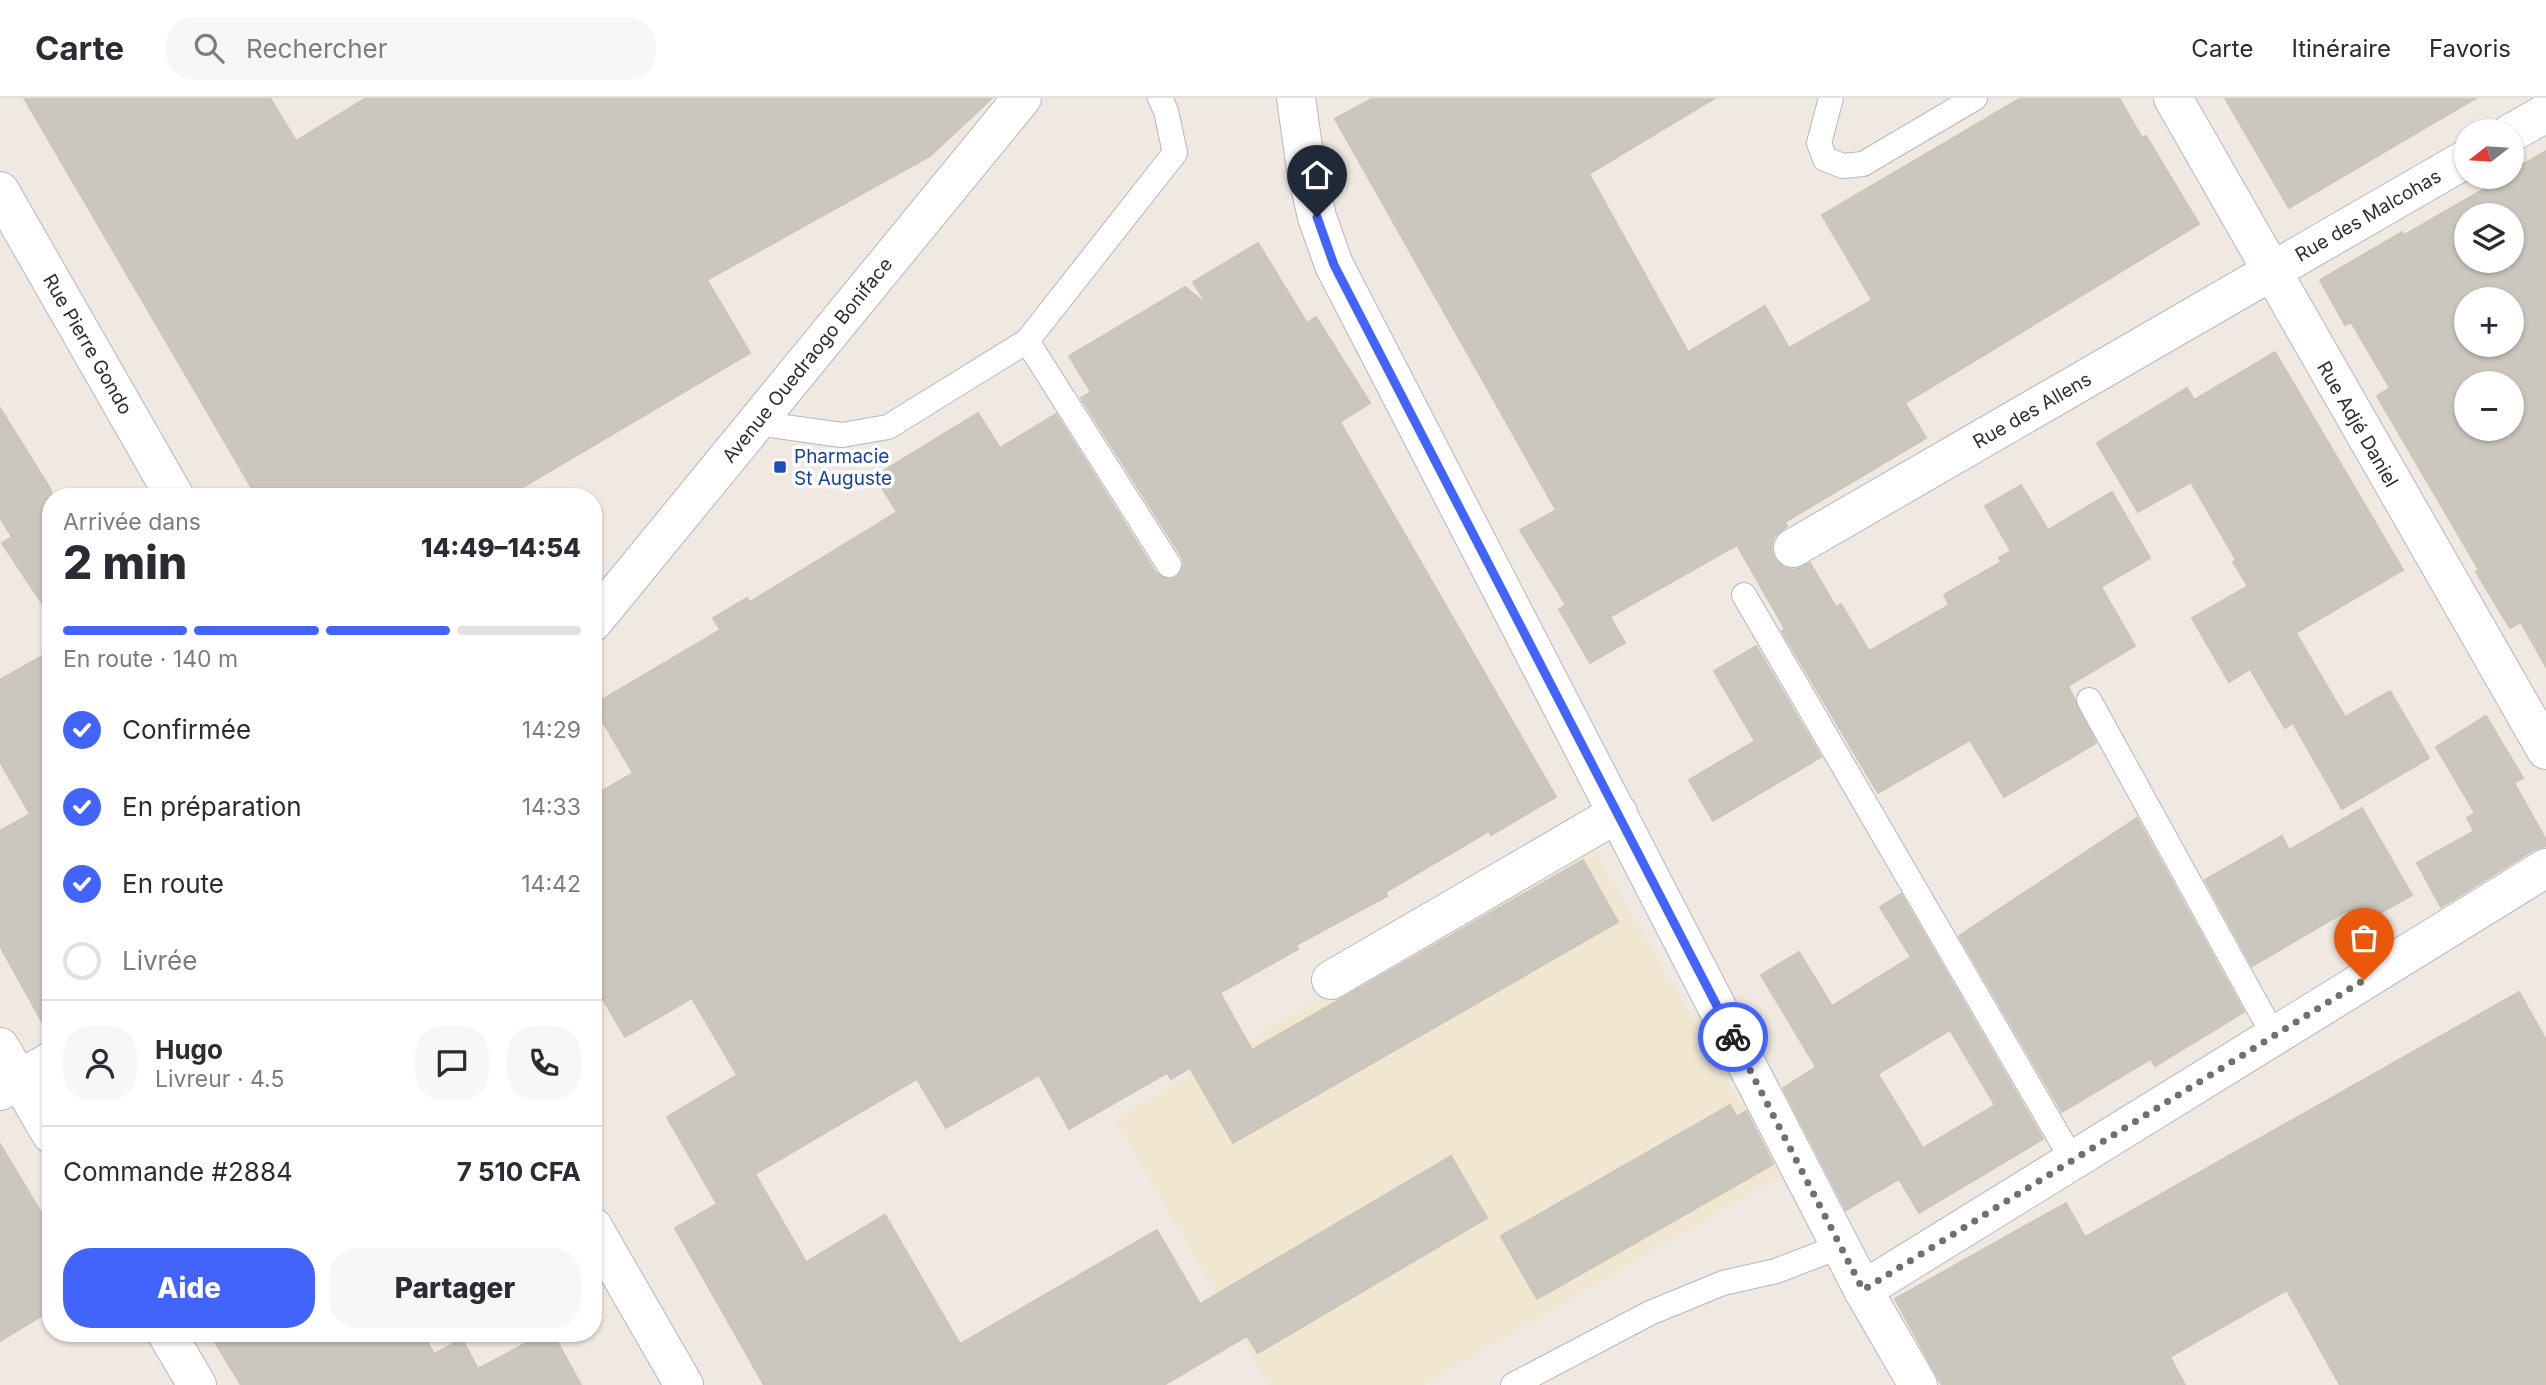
<!DOCTYPE html>
<html lang="fr">
<meta charset="utf-8">
<style>
:root{--surface:#fff;--page:#f7f7f7;--text:#2b2b33;--muted:#7c7c81;--line:#e1e1e2;--accent:#4264fb}
body{margin:0;font-family:Inter,sans-serif;background:var(--page);color:var(--text);height:100vh;display:flex;flex-direction:column;font-size:26px;white-space:nowrap}
*{box-sizing:border-box;margin:0}
p{font-size:23px;color:var(--muted)}
.icon{flex:none;width:38px;height:38px;fill:none;stroke:currentColor;stroke-width:2;stroke-linecap:round;stroke-linejoin:round}
.map{position:relative;flex:1;overflow:hidden}
.panel{position:absolute;left:42px;top:390px;width:560px;height:854px;display:flex;flex-direction:column;background:var(--surface);border-radius:28px;box-shadow:0 2px 5px #0004}
.panel>*{flex:none}
.needle{width:46px;rotate:253deg}
.fabs{position:absolute;left:2454px;top:21px;display:grid;gap:14px}
.fabs a{display:grid;place-items:center;width:70px;height:70px;border-radius:50%;background:var(--surface);box-shadow:0 2px 5px #0004;font-size:35px}
.pin{position:absolute;display:grid;place-items:center;width:60px;height:60px;color:#fff;margin:-72px -30px;border-radius:50% 50% 50% 0;rotate:-45deg;box-shadow:0 0 7px #0007}
.pin .icon{rotate:45deg}
.courier{position:absolute;display:grid;place-items:center;width:70px;height:70px;margin:-35px;border:5px solid #4264fb;border-radius:50%;background:#fff;color:#222;box-shadow:0 2px 9px #0007}
.overview em{font-style:normal;font-weight:800}
.overview div{display:flex;flex-direction:column-reverse}
.overview{display:flex;align-items:center;justify-content:space-between;height:119px;padding:0 21px}
h1{font-size:46px;font-weight:800;line-height:52px}
.bar{display:grid;grid-template-columns:repeat(4,1fr);gap:10px 7px;align-content:center;height:84px;padding:0 21px}
.bar i{height:9px;border-radius:5px;background:var(--line)}
.bar .current{background:var(--accent)}
.bar p{grid-column:span 4}
.line{display:flex;align-items:center;gap:18px;padding:0 21px;border-top:2px solid var(--line)}
.line div{flex:1}
.round{display:grid;place-items:center;flex:none;width:74px;height:74px;border-radius:28px;background:var(--page)}
ol{padding:0 21px;list-style:none}
li{display:flex;align-items:center;gap:21px;height:77px}
li p{margin-inline-start:auto}
li .icon{padding:7px;border-radius:50%;background:var(--accent);color:#fff;stroke-width:4}
li:last-child{color:var(--muted)}
li i{width:38px;height:38px;border:4px solid var(--line);border-radius:50%}
.button{display:flex;gap:14px;margin-top:auto;padding:14px 21px}
.button a{flex:1;height:80px;border-radius:28px;background:var(--accent);color:#fff;font-size:28px;font-weight:800;line-height:80px;text-align:center}
.button a+a{background:var(--page);color:var(--text)}
header{display:flex;align-items:center;gap:42px;box-sizing:border-box;height:98px;padding:0 35px;background:var(--surface);border-bottom:2px solid var(--line)}
header strong{font-size:33px}
nav{display:flex;gap:38px;margin-inline-start:auto;font-size:24px}
.search{width:490px;height:63px;background:var(--page);display:flex;align-items:center;gap:18px;box-sizing:border-box;padding:0 24px;border-radius:28px;color:var(--muted);font-size:26px}
.map>svg:first-child{display:block}
.education{fill:#f0e6d1}
.building{fill:#cbc7bf;stroke:#cbc5ba;stroke-width:2;fill-rule:evenodd}
.lines{fill:none;stroke-linecap:round;stroke-linejoin:round}
.lane-casing{stroke:#b4b7c1;stroke-width:26}
.street-casing{stroke:#b4b7c1;stroke-width:40}
.secondary-casing{stroke:#b4b7c1;stroke-width:40}
.lane{stroke:#fff;stroke-width:24}
.street{stroke:#fff;stroke-width:38}
.secondary{stroke:#fff;stroke-width:38}
.done{stroke:#726f6d;stroke-width:7;stroke-dasharray:0 12.6}
.route{stroke:#4264fb;stroke-width:9}
.transit-dot{fill:#1a4fb4;stroke:#fff;stroke-width:2.5}
.labels{text-anchor:middle;stroke-width:7;stroke-linejoin:round;paint-order:stroke}
.street-label{font-size:19px;fill:#2e2e2e;stroke:#fff}
.transit-label{font-size:19px;fill:#164399;stroke:#fff;text-anchor:start}
</style>
<header>
<strong>Carte</strong>
<div class="search"><svg class="icon" aria-label="search" viewBox="0 0 24 24"><circle cx="10" cy="10" r="6"/><path d="M15 15l6 6"/></svg>Rechercher</div>
<nav><a>Carte</a><a>Itinéraire</a><a>Favoris</a></nav>
</header>
<div class="map">
<svg width="2546" height="1287" viewBox="0 0 2546 1287">
<rect width="100%" height="100%" fill="#efe9e1"/>
<!-- education -->
<polygon class="education" points="1589,743 1783,1077 1424,1287 1269,1287 1115,1021"/>
<!-- building -->
<g class="building">
<polygon points="24,0 270,0 296,43 366,0 992,0 930,58 707,182 750,255 506,399 257,399"/>
<polygon points="1373,0 1715,0 1589,76 1688,254 1765,208 1789,250 1872,202 1822,117 2021,0 2119,0 2142,40 2146,38 2199,126 1905,305 1926,340 1785,424 1787,428 1774,439 1771,449 1774,460 1783,469 1794,472 1810,465 1836,509 1841,506 1869,553 1949,507 1944,497 2001,464 1999,460 2011,453 1985,408 2021,387 2048,432 2112,394 2150,460 2101,489 2135,548 2068,588 2096,645 2004,699 1970,642 1878,695 1782,533 1785,531 1737,447 1610,519 1625,545 1590,565 1559,511 1566,507 1520,432 1556,412 1335,21"/>
<polygon points="2225,0 2476,0 2289,110"/>
<path d="M2546,53V569L2521,524L2510,530L2476,474L2479,472L2377,298L2390,290L2351,224L2345,227L2320,182L2402,134L2404,137L2505,79H2511V73ZM2466,117H2511V163H2466ZM2466,201H2511V247H2466ZM2466,285H2511V331H2466Z"/>
<polygon points="1258,145 1307,225 1316,219 1370,305 1340,324 1556,699 1491,737 1489,733 1386,794 1387,798 1296,847 1298,851 1220,895 1252,952 1583,762 1618,824 1233,1045 1190,970 1171,981 1167,975 1069,1031 1039,977 946,1030 917,981 755,1076 806,1164 885,1117 960,1246 1157,1132 1200,1206 1451,1058 1487,1120 1258,1255 1247,1238 1164,1287 764,1287 675,1130 717,1106 667,1019 737,977 692,900 625,939 593,884 593,698 633,675 593,607 720,532 713,520 747,500 750,504 897,414 875,378 978,315 1000,350 1056,316 1156,475 1169,482 1177,479 1184,467 1182,459 1081,300 1091,294 1069,258 1185,189 1208,208 1193,184"/>
<polygon points="2275,254 2403,472 2296,535 2345,619 2390,593 2429,660 2342,711 2293,625 2285,630 2250,571 2229,584 2192,520 2248,488 2233,464 2236,462 2191,384 2138,414 2097,345 2187,290 2194,302"/>
<polygon points="0,310 51,392 51,519 2,445 12,439 0,420"/>
<polygon points="1756,548 1821,659 1713,723 1689,682 1755,643 1714,573"/>
<polygon points="51,553 51,940 0,848 0,733 30,716 0,664 0,582"/>
<polygon points="2486,618 2523,680 2514,685 2546,742 2546,748 2535,751 2441,809 2417,765 2474,733 2467,720 2475,715 2436,649"/>
<polygon points="2362,710 2412,797 2357,828 2348,812 2252,868 2205,782 2282,738 2289,752"/>
<polygon points="2137,720 2244,914 2155,968 2151,961 2062,1014 1959,838"/>
<path d="M1901,796L2043,1041L1919,1115L1899,1081L1846,1112L1783,990L1816,969L1761,877L1799,854L1832,908L1911,859L1880,809ZM1950,932L1995,1007L1923,1050L1878,976Z"/>
<polygon points="2519,894 2546,942 2546,1287 2340,1287 2287,1192 2170,1259 2185,1287 1942,1287 1895,1201 2066,1105 2085,1139"/>
<polygon points="1730,1007 1737,1019 1746,1013 1773,1066 1537,1201 1501,1138"/>
<polygon points="0,1046 51,1131 51,1212 0,1243"/>
<polygon points="210,1236 423,1236 434,1256 462,1241 478,1271 543,1236 553,1236 581,1287 241,1287"/>
</g>
<g class="lines">
<!-- lane casing -->
<g class="lane-casing">
<g id="lane">
<polyline points="1831,0 1819,45 1825,61 1843,68 1863,66 1975,0"/>
<polyline points="1027,243 1169,467"/>
<polyline points="755,325 842,337 888,329 1027,243 1175,55 1166,13 1160,0"/>
<polyline points="1744,497 2073,1063"/>
<polyline points="2089,602 2274,938"/>
<polyline points="1513,1287 1650,1215 1723,1185 1776,1173 1841,1148"/>
</g>
</g>
<!-- street casing -->
<g class="street-casing">
<g id="street">
<polyline points="1296,0 1306,70 1317,119 1334,167 1863,1192 1918,1287"/>
<polyline points="2173,0 2546,652"/>
<polyline points="2511,35 2546,15"/>
<polyline points="0,93 175,399"/>
<polyline points="1793,450 2466,61"/>
<polyline points="1331,882 1618,715"/>
<polyline points="0,949 51,1036"/>
<polyline points="593,1129 684,1287"/>
<polyline points="1863,1192 2546,770"/>
<polyline points="167,1236 197,1287"/>
</g>
</g>
<!-- secondary casing -->
<g class="secondary-casing">
<g id="secondary">
<polyline points="593,524 1022,0"/>
<polyline points="0,993 51,963"/>
</g>
</g>
<!-- lane -->
<use href="#lane" class="lane"/>
<!-- street -->
<use href="#street" class="street"/>
<!-- secondary -->
<use href="#secondary" class="secondary"/>
</g>
<g class="lines">
<!-- done -->
<polyline class="done" points="1733,939 1863,1192 2364,882"/>
<!-- route -->
<polyline class="route" points="1317,119 1334,167 1733,939"/>
</g>
<!-- markers -->
<rect class="transit-dot" x="773" y="362" width="14" height="14" rx="3.5"/>
<g class="labels">
<!-- street labels -->
<g class="street-label">
<text transform="translate(2368 117) rotate(-30)" y="7">Rue des Malcohas</text>
<text transform="translate(88 246) rotate(60)" y="7">Rue Pierre Gondo</text>
<text transform="translate(807 262) rotate(-51)" y="7">Avenue Ouedraogo Boniface</text>
<text transform="translate(2032 312) rotate(-30)" y="7">Rue des Allens</text>
<text transform="translate(2358 326) rotate(60)" y="7">Rue Adjé Daniel</text>
</g>
<!-- transit labels -->
<g class="transit-label">
<text x="794" y="365">Pharmacie<tspan x="794" dy="22">St Auguste</tspan></text>
</g>
</g>
</svg>
<div class="fabs">
<a><svg class="needle" viewBox="-14 -14 28 28"><path d="M0-13l5 13h-10z" fill="#e53935"/><path d="M0 13l5-13h-10z" fill="#7c7c81"/></svg></a>
<a><svg class="icon" aria-label="layers" viewBox="0 0 24 24"><path d="M12 4l9 5-9 5-9-5zM3 14l9 5 9-5"/></svg></a>
<a>+</a>
<a>−</a>
</div>
<div class="pin" style="left:2364px;top:882px;background:#ea580c"><svg class="icon" aria-label="bag" viewBox="0 0 24 24"><path d="M5 8h14l-1 12H6zM9 8a3 3 0 0 1 6 0"/></svg></div>
<div class="pin" style="left:1317px;top:119px;background:#1f2937"><svg class="icon" aria-label="home" viewBox="0 0 24 24"><path d="M3 11l9-7 9 7M6 9v11h12V9"/></svg></div>
<div class="courier" style="left:1733px;top:939px"><svg class="icon" aria-label="bike" viewBox="0 0 24 24"><circle cx="6" cy="16" r="4"/><circle cx="18" cy="16" r="4"/><path d="M6 16l4-8h5l3 8M10 8l3 8H6M13 5h3"/></svg></div>
<section class="panel">
<div class="overview"><div><h1>2 min</h1><p>Arrivée dans</p></div><em>14:49–14:54</em></div>
<div class="bar"><i class="current"></i><i class="current"></i><i class="current"></i><i></i><p>En route · 140 m</p></div>
<ol>
<li><svg class="icon" aria-label="check" viewBox="0 0 24 24"><path d="M5 12l5 5 9-10"/></svg>Confirmée<p>14:29</p></li>
<li><svg class="icon" aria-label="check" viewBox="0 0 24 24"><path d="M5 12l5 5 9-10"/></svg>En préparation<p>14:33</p></li>
<li><svg class="icon" aria-label="check" viewBox="0 0 24 24"><path d="M5 12l5 5 9-10"/></svg>En route<p>14:42</p></li>
<li><i></i>Livrée</li>
</ol>
<div class="line" style="height:126px"><a class="round"><svg class="icon" aria-label="person" viewBox="0 0 24 24"><circle cx="12" cy="8" r="4"/><path d="M4 21q1-7 8-7t8 7"/></svg></a><div><b>Hugo</b><p>Livreur · 4.5</p></div><a class="round"><svg class="icon" aria-label="chat" viewBox="0 0 24 24"><path d="M4 5h16v11H9l-5 4z"/></svg></a><a class="round"><svg class="icon" aria-label="phone" viewBox="0 0 24 24"><path d="M5 4h4l2 5-3 2q2 4 5 5l2-3 5 2v4C11 20 4 13 5 4z"/></svg></a></div>
<div class="line" style="height:91px"><div>Commande #2884</div><b>7 510 CFA</b></div>
<div class="button"><a>Aide</a><a>Partager</a></div>
</section>
</div>
